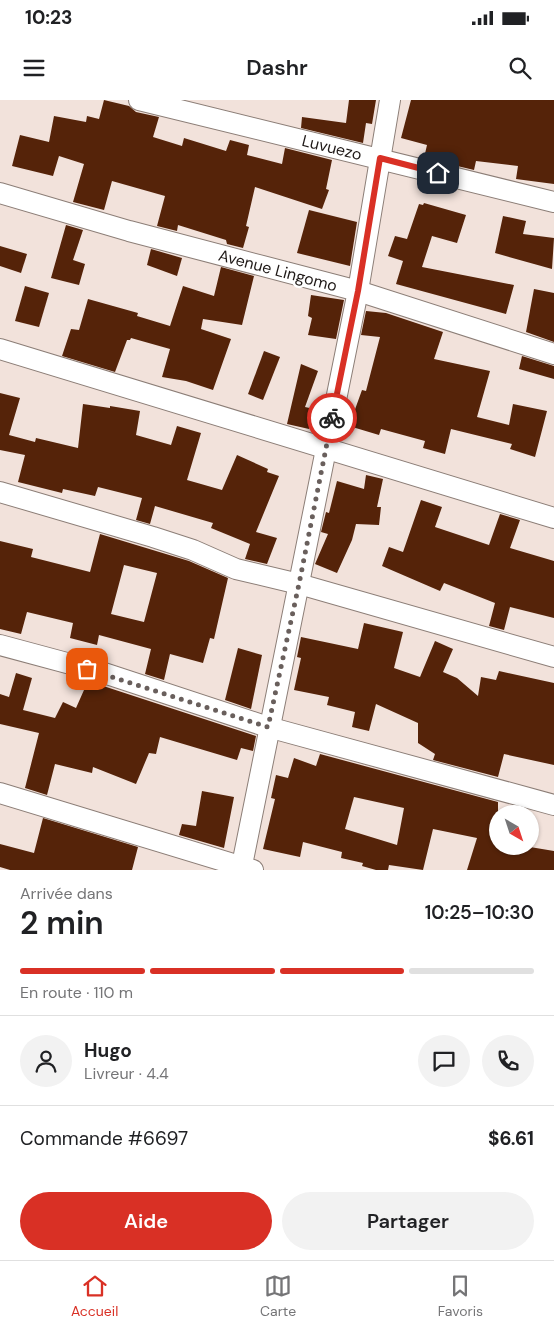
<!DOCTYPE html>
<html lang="fr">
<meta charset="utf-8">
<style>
:root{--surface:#fff;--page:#f2f2f2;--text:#202124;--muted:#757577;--line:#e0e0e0;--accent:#d93025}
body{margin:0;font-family:"DM Sans",sans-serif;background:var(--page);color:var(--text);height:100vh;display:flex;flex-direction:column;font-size:19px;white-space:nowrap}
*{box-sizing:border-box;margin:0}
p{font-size:16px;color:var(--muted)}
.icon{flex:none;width:28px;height:28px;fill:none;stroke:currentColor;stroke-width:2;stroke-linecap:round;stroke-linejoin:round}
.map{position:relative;height:770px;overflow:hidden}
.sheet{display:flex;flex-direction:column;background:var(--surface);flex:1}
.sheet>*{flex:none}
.needle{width:32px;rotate:141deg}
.tools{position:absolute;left:489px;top:705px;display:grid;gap:10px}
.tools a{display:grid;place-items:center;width:50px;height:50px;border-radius:50%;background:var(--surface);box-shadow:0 1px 4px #0004;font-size:25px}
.pin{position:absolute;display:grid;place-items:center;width:42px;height:42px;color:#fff;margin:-21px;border-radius:10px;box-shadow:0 2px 8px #0006}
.courier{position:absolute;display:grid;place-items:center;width:50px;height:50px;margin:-25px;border:4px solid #d93025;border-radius:50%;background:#fff;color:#222;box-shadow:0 1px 6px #0007}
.head em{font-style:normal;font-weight:600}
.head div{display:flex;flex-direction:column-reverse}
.head{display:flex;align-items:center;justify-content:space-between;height:85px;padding:0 20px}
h1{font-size:32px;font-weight:600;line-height:38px}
.bar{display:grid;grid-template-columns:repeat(4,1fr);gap:8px 5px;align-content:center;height:60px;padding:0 20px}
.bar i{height:6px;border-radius:4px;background:var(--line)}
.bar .selected{background:var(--accent)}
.bar p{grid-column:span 4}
.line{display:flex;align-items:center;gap:12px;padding:0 20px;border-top:1px solid var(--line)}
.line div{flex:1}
.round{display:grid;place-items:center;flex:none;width:52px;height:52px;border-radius:26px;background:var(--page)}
.action{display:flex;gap:10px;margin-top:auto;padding:10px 20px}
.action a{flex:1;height:58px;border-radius:30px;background:var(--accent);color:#fff;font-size:20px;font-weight:600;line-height:58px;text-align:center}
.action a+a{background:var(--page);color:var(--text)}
.status{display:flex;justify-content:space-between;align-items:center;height:35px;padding:0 25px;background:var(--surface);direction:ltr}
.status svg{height:14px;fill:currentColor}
header{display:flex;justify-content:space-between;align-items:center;height:65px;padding:0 20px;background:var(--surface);font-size:22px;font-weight:600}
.tab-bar{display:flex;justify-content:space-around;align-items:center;height:70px;border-top:1px solid var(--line);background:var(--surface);font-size:14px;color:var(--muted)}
.tab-bar a{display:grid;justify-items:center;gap:2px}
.tab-bar .selected{color:var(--accent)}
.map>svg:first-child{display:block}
.building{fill:#552309;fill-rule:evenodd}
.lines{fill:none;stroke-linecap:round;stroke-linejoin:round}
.street-casing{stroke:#8c7e77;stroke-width:22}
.street{stroke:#fff;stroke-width:20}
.done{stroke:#695f5c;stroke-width:5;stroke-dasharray:0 9}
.route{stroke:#d93025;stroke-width:6}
.labels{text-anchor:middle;stroke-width:5;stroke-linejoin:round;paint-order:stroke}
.street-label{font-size:16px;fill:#1f1917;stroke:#fff}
</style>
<div class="status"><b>10:23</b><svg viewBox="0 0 49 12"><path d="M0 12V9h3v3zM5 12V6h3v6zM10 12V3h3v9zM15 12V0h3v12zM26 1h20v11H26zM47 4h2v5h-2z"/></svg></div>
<header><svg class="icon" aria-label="menu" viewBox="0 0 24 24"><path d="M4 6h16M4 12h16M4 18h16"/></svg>Dashr<svg class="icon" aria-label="search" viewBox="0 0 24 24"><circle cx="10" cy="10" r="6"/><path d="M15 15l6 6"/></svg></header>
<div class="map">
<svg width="554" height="770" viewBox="0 0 554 770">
<rect width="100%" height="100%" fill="#f2e2db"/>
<!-- building -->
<g class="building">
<polygon points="104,0 129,6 136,12 159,17 153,37 182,46 184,38 226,51 230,40 249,45 247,55 282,64 285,48 332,60 326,89 329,90 322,109 255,87 246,126 249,127 243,148 227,144 226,140 178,125 177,131 157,126 165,96 112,81 104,110 73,102 84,64 59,56 53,76 12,66 20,35 49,42 54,16 86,22 87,16 99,19"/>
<polygon points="349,0 376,0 372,24 366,23 363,43 301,28 302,17 346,23"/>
<polygon points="411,0 554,0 554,84 516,79 518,66 476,61 474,70 424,58 427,45 401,38"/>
<polygon points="424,103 466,115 457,143 432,136 422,167 514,185 506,214 396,184 403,161 388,156 395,136 407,139 419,104 423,105"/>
<polygon points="309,110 357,122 350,166 297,153"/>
<polygon points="503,116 526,121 523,134 554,138 552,169 495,153"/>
<polygon points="66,125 83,130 73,160 85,164 79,185 51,178"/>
<polygon points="0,146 27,154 21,173 0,166"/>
<polygon points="151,149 182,158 177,176 147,165"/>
<polygon points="221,167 254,176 242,225 203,219 201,229 231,239 213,290 186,281 162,277 170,249 131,238 130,240 127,240 115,272 62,256 71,229 79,230 88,199 138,213 137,216 170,226 183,186 214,196"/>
<polygon points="25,186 49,193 39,227 15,221"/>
<polygon points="534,189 554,193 554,242 526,232"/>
<polygon points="311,195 344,200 336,239 308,235 312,218 308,216"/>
<polygon points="366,211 386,213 443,232 434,259 490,271 477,317 509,325 513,304 547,311 535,357 510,349 512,344 451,329 445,354 423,348 425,341 381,329 379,335 349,326 362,290 366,291 380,237 361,235"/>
<polygon points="264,251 280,257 263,300 248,294"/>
<polygon points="522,256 554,266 554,279 519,269"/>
<polygon points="301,264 318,271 305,307 314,309 309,329 287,324"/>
<polygon points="0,293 20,298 9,335 35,342 36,338 78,348 83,304 110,308 110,306 140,311 136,335 171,345 177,326 201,333 187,380 222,390 237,355 268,369 267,372 279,376 256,432 277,438 267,464 245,459 250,444 211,428 213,423 155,406 150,424 136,420 142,398 98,387 95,396 63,389 62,393 18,382 25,355 0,350"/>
<polygon points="366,375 383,379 377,407 381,407 379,425 356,424 352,440 337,473 315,464 328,434 321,432 326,412 329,413 337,381 364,389"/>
<polygon points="421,400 442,407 435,427 489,445 500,414 520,420 510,448 554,461 554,518 510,507 504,530 489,526 495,503 444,483 440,491 382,466 389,447 403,452"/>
<path d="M100,434L189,461L228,478L214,539L210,538L203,563L170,554L164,580L145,574L151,549L99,535L97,545L70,538L73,523L27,512L21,534L0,529V441L33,449L31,457L90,472ZM124,465L157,473L144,522L111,514Z"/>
<polygon points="364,523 403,532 394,568 420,577 435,541 453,549 443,572 457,578 478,596 481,577 496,580 499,571 554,583 554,665 504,654 498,677 433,660 435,654 418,643 418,623 376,604 369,631 352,627 355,612 327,605 329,597 294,590 301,558 297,557 301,537 358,549"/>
<polygon points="238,548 262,555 251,609 225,600"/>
<polygon points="16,573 32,578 23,610 55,618 63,602 76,608 88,581 256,636 253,651 241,648 237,660 160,637 156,654 149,653 136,684 93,667 92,673 55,664 47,695 25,688 39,633 0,624 0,594 9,597"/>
<path d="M320,654L498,702V746H524L554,751V770H467L477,738L433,729L423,770L389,765L388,770H376L362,766L363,763L341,758L342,752L303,742L300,757L263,749L275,699L271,698L276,675L288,678L294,658L316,666ZM354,697L404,708L397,745L345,729Z"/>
<polygon points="202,691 234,697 224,748 179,735 182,724 196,726"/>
<polygon points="43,718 138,747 132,770 10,770 0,767 0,744 34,753"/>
</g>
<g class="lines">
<!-- street casing -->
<g class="street-casing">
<g id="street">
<polyline points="139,0 554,102"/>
<polyline points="0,93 129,131 358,191 554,254"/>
<polyline points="0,249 554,418"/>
<polyline points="0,392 153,437 193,450 236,469 299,484 554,557"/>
<polyline points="0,545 104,573 268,627 554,705"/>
<polyline points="0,693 253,770"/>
<polyline points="241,770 358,191 390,0"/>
</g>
</g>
<!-- street -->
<use href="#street" class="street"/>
</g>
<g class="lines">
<!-- done -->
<polyline class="done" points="87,569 268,627 299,484 332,318"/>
<!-- route -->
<polyline class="route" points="332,318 358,191 380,58 438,73"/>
</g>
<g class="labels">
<!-- street labels -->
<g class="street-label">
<text transform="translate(332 47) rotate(14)" y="6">Luvuezo</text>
<text transform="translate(278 170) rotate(15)" y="6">Avenue Lingomo</text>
</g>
</g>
</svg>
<div class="tools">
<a><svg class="needle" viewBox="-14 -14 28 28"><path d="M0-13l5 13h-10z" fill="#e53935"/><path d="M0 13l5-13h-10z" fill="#757577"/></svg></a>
</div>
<div class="pin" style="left:87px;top:569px;background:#ea580c"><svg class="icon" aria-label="bag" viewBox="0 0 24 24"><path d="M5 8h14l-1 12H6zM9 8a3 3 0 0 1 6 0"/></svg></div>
<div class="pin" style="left:438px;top:73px;background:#1f2937"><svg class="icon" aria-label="home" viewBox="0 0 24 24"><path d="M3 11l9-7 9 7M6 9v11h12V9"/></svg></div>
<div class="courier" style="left:332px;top:318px"><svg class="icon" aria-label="bike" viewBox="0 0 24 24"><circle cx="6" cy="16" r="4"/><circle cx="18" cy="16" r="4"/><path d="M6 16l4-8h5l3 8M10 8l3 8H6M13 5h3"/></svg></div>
</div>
<section class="sheet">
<div class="head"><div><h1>2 min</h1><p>Arrivée dans</p></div><em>10:25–10:30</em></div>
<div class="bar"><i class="selected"></i><i class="selected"></i><i class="selected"></i><i></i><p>En route · 110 m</p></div>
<div class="line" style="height:90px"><a class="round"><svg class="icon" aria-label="person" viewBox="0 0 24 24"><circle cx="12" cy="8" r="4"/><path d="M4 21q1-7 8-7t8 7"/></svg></a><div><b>Hugo</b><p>Livreur · 4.4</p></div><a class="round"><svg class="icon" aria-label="chat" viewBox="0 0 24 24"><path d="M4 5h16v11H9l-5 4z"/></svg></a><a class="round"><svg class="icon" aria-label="phone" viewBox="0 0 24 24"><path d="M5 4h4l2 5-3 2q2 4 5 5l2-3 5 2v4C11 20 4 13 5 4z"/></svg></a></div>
<div class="line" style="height:65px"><div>Commande #6697</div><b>$6.61</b></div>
<div class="action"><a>Aide</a><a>Partager</a></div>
</section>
<nav class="tab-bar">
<a class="selected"><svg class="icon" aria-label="home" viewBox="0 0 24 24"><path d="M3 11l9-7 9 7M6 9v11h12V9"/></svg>Accueil</a>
<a><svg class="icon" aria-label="map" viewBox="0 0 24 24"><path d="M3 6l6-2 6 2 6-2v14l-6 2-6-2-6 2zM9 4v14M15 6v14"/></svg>Carte</a>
<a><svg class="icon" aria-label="saved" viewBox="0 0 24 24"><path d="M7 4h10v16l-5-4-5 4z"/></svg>Favoris</a>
</nav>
